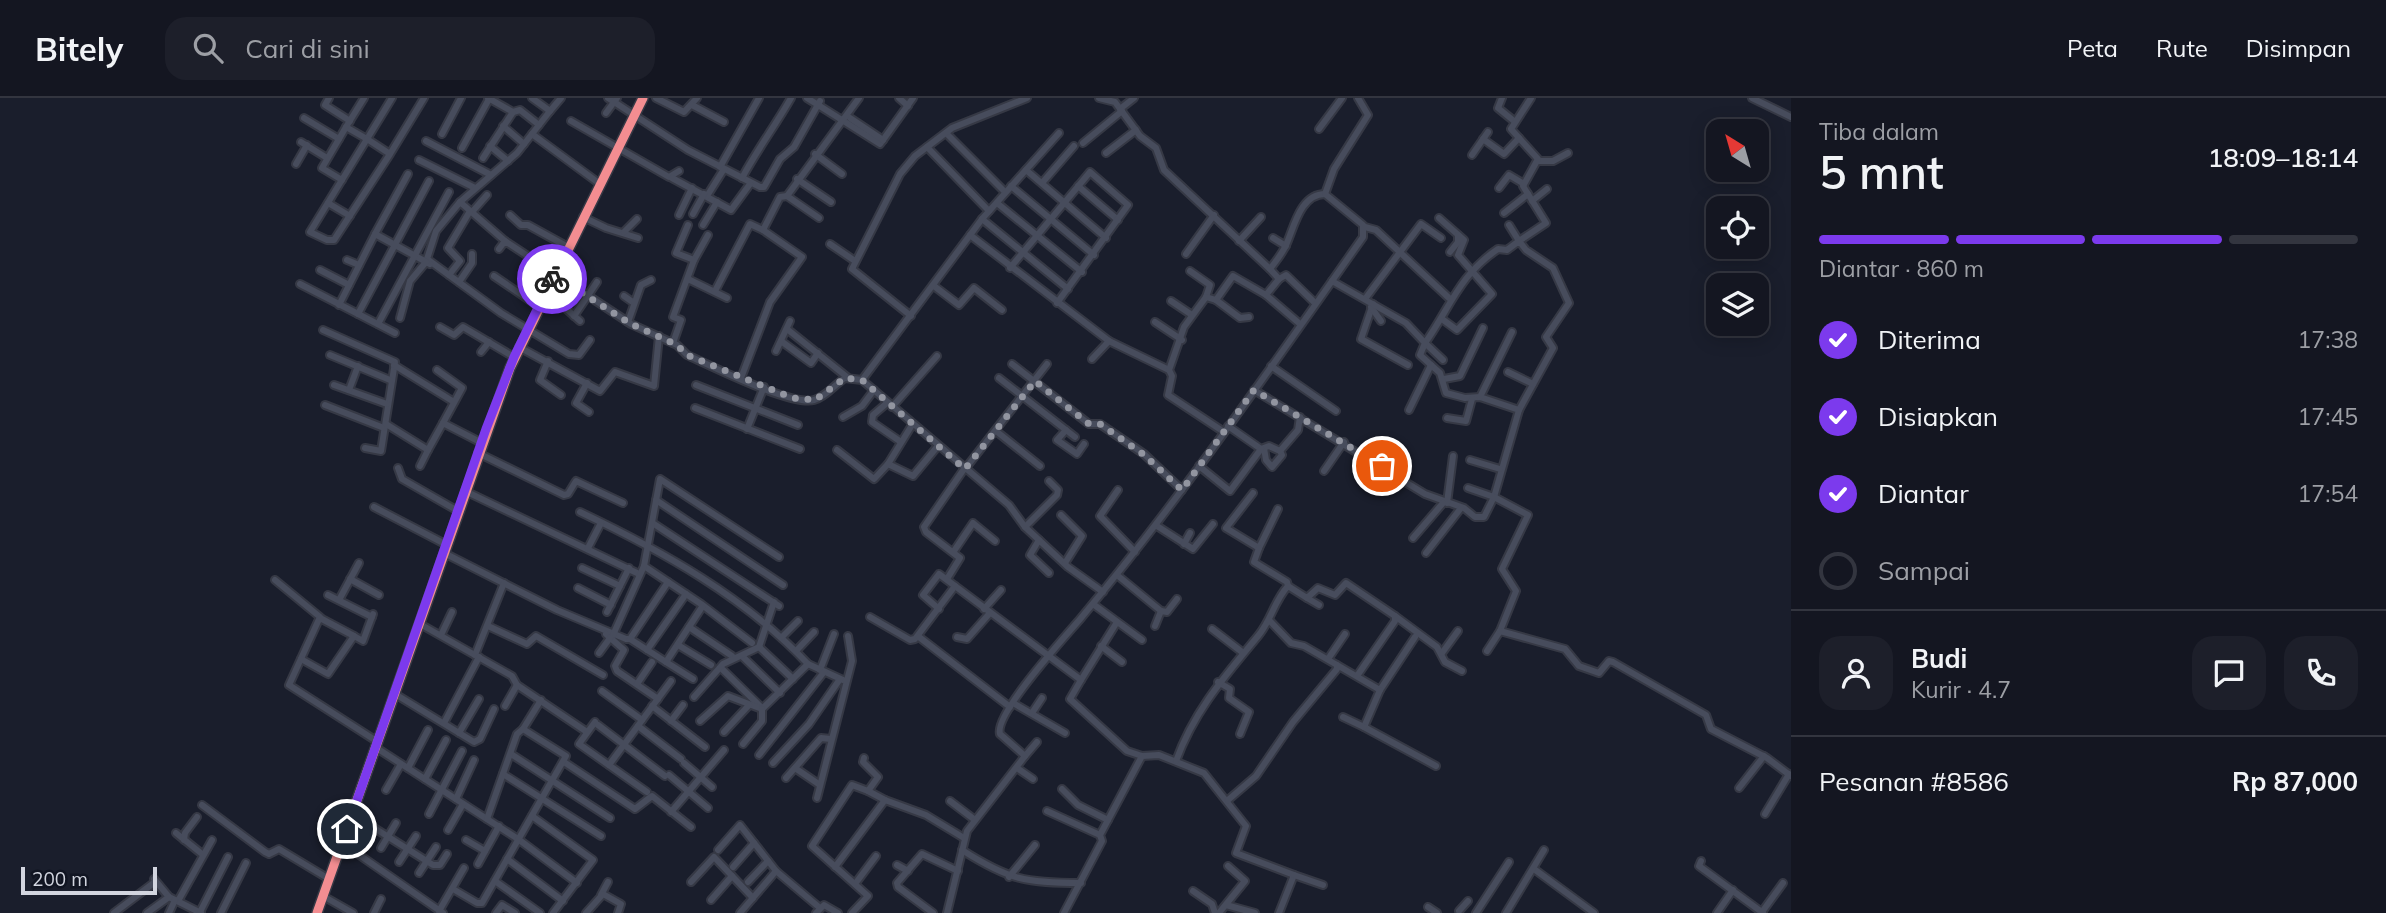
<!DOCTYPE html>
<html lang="id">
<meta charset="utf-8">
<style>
:root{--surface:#141621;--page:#1d1f2a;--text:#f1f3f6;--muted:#9d9fa5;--line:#33353f;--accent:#7c3aed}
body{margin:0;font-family:Mulish,sans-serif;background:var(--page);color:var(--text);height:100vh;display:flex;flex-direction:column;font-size:26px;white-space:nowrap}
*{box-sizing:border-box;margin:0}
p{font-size:23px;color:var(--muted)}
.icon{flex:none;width:38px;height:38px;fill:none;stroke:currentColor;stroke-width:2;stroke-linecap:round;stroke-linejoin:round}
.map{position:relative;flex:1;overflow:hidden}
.sheet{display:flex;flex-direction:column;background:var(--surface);width:595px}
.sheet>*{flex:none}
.needle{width:46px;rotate:323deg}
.controls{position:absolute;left:1706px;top:21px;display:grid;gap:14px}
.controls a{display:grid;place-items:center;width:63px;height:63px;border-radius:14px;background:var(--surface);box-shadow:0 4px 18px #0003,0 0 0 2px var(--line);font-size:35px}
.scale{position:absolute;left:21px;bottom:18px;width:136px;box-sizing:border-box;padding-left:7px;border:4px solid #d2d5df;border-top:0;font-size:19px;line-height:24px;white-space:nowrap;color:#d2d5df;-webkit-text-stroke:5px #111522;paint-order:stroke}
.pin{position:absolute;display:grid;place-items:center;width:60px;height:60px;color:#fff;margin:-30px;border:4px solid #fff;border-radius:50%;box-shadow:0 2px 7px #0007}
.courier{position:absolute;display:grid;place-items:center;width:70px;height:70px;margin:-35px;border:5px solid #7c3aed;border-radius:50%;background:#fff;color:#222;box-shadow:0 2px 9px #0007}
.overview em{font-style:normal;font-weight:600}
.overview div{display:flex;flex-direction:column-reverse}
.overview{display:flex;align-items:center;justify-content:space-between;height:119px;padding:0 28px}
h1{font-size:46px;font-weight:600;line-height:52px}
.bar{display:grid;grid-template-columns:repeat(4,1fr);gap:10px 7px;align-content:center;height:84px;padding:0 28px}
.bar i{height:9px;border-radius:5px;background:var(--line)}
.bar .selected{background:var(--accent)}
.bar p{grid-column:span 4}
.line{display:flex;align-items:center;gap:18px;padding:0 28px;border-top:2px solid var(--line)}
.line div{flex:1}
.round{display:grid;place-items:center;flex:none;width:74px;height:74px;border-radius:21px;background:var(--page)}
ol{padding:0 28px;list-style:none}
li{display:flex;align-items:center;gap:21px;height:77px}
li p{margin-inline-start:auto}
li .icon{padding:7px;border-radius:50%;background:var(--accent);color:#fff;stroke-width:4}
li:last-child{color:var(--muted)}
li i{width:38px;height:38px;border:4px solid var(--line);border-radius:50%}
header{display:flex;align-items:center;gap:42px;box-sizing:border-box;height:98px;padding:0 35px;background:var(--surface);border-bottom:2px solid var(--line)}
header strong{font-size:33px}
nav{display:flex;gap:38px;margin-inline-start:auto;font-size:24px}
.search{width:490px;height:63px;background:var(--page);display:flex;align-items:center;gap:18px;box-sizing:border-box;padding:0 24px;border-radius:21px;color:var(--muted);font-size:26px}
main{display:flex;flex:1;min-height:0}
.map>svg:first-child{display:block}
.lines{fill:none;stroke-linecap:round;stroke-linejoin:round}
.minor-casing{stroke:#363945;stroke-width:10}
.highway-casing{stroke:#363945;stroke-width:12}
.minor{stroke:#474c5c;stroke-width:6}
.highway{stroke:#f38d91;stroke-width:9}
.done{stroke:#9295a0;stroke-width:7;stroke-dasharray:0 12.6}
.route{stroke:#7c3aed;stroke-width:9}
</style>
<header>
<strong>Bitely</strong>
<div class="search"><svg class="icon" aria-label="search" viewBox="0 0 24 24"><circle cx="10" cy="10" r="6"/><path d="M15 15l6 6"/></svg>Cari di sini</div>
<nav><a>Peta</a><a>Rute</a><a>Disimpan</a></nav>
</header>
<main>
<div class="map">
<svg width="1791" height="815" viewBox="0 0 1791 815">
<rect width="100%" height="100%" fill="#1a1e2c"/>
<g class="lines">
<!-- minor casing -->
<g class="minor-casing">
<g id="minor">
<polyline points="329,0 325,7 350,23"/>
<polyline points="364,0 346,29 367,41 392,0"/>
<polyline points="488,0 513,14 520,12 539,27"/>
<polyline points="608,0 688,52 760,89 764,89 780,61 794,49 820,3"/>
<polyline points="656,0 684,14 697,0"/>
<polyline points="807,0 880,46 883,42"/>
<polyline points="899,0 908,8"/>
<polyline points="1099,0 1115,4 1140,38 1156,50 1164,72 1270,171 1279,181 1266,197"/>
<polyline points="1502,0 1498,10 1514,23"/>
<polyline points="1752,0 1791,19"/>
<polyline points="692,7 724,24"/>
<polyline points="1120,11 1134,0"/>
<polyline points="550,13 561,0"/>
<polyline points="606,15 617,0"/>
<polyline points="304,20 339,41"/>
<polyline points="850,20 883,42"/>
<polyline points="571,23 669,79 679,73"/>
<polyline points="503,28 524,46"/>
<polyline points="1319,31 1342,0"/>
<polyline points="946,35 1005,94"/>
<polyline points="442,36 461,0"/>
<polyline points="532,36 600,86"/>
<polyline points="1483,41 1504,56 1519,40"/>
<polyline points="883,42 913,0"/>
<polyline points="426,43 491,77"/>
<polyline points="301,44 327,60"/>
<polyline points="1083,45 1122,13"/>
<polyline points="490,48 508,63"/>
<polyline points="927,49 989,113"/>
<polyline points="462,50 489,1"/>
<polyline points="1106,55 1136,32"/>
<polyline points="390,56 334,142 327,142 310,134 367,41 390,56 424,0"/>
<polyline points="815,56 842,76"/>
<polyline points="1472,57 1488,34"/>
<polyline points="483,60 513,14"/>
<polyline points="419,62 475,90"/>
<polyline points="1538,63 1553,63 1568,55"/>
<polyline points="296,66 307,47"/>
<polyline points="720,69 759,0"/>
<polyline points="1026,72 1106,140"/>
<polyline points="672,80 731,112 750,86"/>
<path d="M742,80C757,52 775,28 791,0"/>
<polyline points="797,81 831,104"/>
<polyline points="342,82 322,70 346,29"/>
<polyline points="1042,85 1074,48"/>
<polyline points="1011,88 1094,157"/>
<polyline points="1078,88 1118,122"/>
<polyline points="1499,90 1509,77 1524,86"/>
<polyline points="707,98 724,71"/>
<polyline points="787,98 819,120"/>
<polyline points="1532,103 1547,91"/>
<polyline points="460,104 517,55 550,13 532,0"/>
<polyline points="328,105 350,118"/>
<polyline points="997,105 1082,174"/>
<polyline points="472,114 487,97"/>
<polyline points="1504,115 1528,96"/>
<polyline points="693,116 704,96"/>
<polyline points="510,117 521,127 528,127 568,149"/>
<polyline points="679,117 692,90"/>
<polyline points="583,119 606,130 638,140"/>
<polyline points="1439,120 1464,142 1458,157 1492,196 1457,232 1442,221"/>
<polyline points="982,121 1068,191"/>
<polyline points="703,127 717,104"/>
<polyline points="1509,127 1519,143 1546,125 1523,88 1538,61 1511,31 1531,0"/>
<polyline points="1365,129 1376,132 1449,200"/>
<polyline points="624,134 637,121"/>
<polyline points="375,136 408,76"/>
<polyline points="970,137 1109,243 1169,272"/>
<polyline points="1273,140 1286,148"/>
<polyline points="505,143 460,104 436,133 427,161 501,215 569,256 579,257 590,242"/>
<polyline points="1239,143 1261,119"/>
<polyline points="830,146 855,163"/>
<path d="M499,151L505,143L631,226L677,247L687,257C711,268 791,308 814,302C826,299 835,286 845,280L862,282L1009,407L1025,429L1068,469L1103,494"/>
<polyline points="1450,154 1458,144 1458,137"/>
<polyline points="1186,156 1214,117"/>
<polyline points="347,162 359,167"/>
<polyline points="694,162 708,137"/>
<polyline points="1010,170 1090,74 1128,107 1057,205"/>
<path d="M1270,171C1276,163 1282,156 1286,147C1294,130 1300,96 1325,96"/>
<polyline points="320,172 349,187"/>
<polyline points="1190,173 1210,187 1206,199"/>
<polyline points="449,177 460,163 448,150 470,113"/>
<polyline points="494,178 538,208"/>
<polyline points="688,181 727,200"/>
<polyline points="1279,181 1286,177 1315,205"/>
<polyline points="459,184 472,165 472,156"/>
<polyline points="567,185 575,171"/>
<polyline points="300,186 395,235"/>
<polyline points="934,188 959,207 974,190 1002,212"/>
<polyline points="546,193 580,223"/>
<polyline points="715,193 750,126 763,132"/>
<polyline points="624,198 634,205"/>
<polyline points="1365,201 1421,126 1441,140"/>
<polyline points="1216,202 1240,220 1249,219"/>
<polyline points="1171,203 1192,217"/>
<polyline points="1373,206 1361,241 1408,267"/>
<polyline points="339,207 375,136 430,166"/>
<polyline points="1371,209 1381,223"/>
<polyline points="358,216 429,83"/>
<polyline points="574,218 597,184"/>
<polyline points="911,218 852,171 900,76 915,58 952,30 1027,0"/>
<polyline points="400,220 410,183 426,164"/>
<polyline points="628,224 641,187 651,182"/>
<polyline points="1155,224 1182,242"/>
<polyline points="378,226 449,94"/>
<polyline points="440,229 454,237 463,229 514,259"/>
<polyline points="787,231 847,279"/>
<polyline points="323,232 395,264 381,353 365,350"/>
<polyline points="781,243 811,265 818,255"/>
<polyline points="673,245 681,222 673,219 694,162 676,155 688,127"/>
<polyline points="519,249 600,293 615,274 654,288 659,238"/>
<polyline points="776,253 790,223"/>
<polyline points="481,254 489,244"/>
<polyline points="330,257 390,282"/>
<polyline points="1092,261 1109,243"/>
<path d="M1443,262L1425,245C1450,210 1459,177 1498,151L1507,152L1519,143L1526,152L1553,170L1569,205L1546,239L1553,250L1519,312"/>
<polyline points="548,263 540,282 561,297"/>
<polyline points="1012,266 1089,326 1100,326 1144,356 1182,392"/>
<polyline points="394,267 454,304"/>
<polyline points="1271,268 1336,313"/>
<polyline points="437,272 462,290 443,325"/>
<polyline points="1508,274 1533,286"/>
<polyline points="741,280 770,204 802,159 763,132 780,99 787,98 859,0"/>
<polyline points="999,280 1075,339"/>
<polyline points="1444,281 1460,278 1483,230"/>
<polyline points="862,282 982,121 1059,35"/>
<polyline points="587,285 576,305 589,314"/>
<polyline points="334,287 387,306"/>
<polyline points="696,287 798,327"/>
<polyline points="349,292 358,268"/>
<polyline points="1254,292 1425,396 1464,410 1475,419 1484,419 1494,399 1519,312 1480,299 1465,300 1446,295 1440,275 1420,257 1425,245 1406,225 1332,183"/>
<polyline points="1480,299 1512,234"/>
<polyline points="887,305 873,317 872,324 901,344"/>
<polyline points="325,307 384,330"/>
<polyline points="892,309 937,258"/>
<polyline points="695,310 800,351"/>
<polyline points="1409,312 1431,267"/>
<polyline points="843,319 862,308 874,292"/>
<polyline points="1447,320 1466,323 1472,301"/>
<polyline points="386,326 428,352 420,368"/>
<polyline points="1228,328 1261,351 1269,348 1280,353 1282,357 1272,369 1266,362 1264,350"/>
<polyline points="747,331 764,289"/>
<polyline points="1066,332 1057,342 1077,356 1084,346"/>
<polyline points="996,333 1040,368"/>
<polyline points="1224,334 1168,297 1172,278 1169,272 1184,229 1206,199 1216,202 1233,178 1266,197 1300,226"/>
<polyline points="428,352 443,325 482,345"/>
<polyline points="837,352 874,381 888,366 913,378 937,349"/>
<polyline points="1280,353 1298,332 1300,319"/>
<polyline points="478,355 564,397 568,396 576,383 623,405"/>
<polyline points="1470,362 1500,371"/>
<polyline points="888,366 912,327"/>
<polyline points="1199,368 1230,393 1261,351"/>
<polyline points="398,370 402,381 458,413"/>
<polyline points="965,371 1047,266"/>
<polyline points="1324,373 1344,344"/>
<polyline points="1468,390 1494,399 1528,417 1502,471 1516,493 1500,533 1487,553"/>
<polyline points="1118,392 1100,418 1135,454"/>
<polyline points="465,393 637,475"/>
<polyline points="1253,395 1226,430 1259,450 1278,411"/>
<polyline points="656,402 783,487"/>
<polyline points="1447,405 1453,358"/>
<polyline points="374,409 447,447"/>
<path d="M580,414C662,453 745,499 808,566"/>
<polyline points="1061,417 1082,438 1065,465"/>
<polyline points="654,426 779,508"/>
<polyline points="1157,428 1193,451 1213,426"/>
<polyline points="1025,429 1057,397 1058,392 1049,383"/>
<polyline points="1413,440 1443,405"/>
<polyline points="1039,442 1030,457 1049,475"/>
<polyline points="1184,446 1190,435"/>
<polyline points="588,450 601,425"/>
<polyline points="1259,450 1254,464 1287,484 1288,488"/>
<polyline points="954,453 973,425 995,443"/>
<polyline points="444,455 557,512 626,541 630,541 668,484"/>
<polyline points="1426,455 1461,410"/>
<polyline points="644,468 701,506 752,545"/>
<polyline points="582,470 620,488 629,470"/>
<polyline points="1117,477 1161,513 1155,528"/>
<polyline points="350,481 379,497"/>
<polyline points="947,481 960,460 926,434 924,429 964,371"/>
<polyline points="275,482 320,519 289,587 378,644"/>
<polyline points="578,490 611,507"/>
<polyline points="328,497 372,519"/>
<polyline points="1307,500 1319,507"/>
<polyline points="339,502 359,465"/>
<polyline points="1093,506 1142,542"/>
<polyline points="939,511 923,497 939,476 1081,582 1117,524"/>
<polyline points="984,511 1001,492"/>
<polyline points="1161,513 1167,514 1177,501"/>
<polyline points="607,514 620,488"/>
<polyline points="1395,518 1437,549 1445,564 1462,573"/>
<polyline points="870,519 910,542 915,541 955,488"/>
<polyline points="420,526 512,578 517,587 587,634"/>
<polyline points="488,528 527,546 536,538 603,577"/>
<polyline points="689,529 732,558"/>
<polyline points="1212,531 1242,554"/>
<polyline points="1500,533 1565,551 1579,568 1599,575 1609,563 1613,564 1706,617 1711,631 1767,660 1791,678"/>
<polyline points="606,536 624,552 615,568 617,573 658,601"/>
<polyline points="441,537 452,514"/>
<polyline points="613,537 644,468 660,381 779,459"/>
<polyline points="354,538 363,543 373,516"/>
<polyline points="782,539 798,523"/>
<polyline points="919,539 1010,609"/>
<polyline points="957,539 967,541 989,516"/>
<polyline points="630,541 666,564 702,509"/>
<polyline points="678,547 711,567"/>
<polyline points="1101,548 1122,564"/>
<polyline points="759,549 793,581"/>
<polyline points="647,552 686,496"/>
<polyline points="796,553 814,534"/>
<polyline points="599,555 610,540"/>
<polyline points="1442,555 1458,533"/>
<polyline points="475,557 504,485"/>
<polyline points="742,558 780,595"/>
<polyline points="301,561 328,576 354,538 320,520"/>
<polyline points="1328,561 1345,536"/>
<polyline points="666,564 693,581"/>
<polyline points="1337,567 1380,592 1415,539"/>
<polyline points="721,570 762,610"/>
<polyline points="820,572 834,536"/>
<polyline points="1081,582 1070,601 1127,653 1142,658 1159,657 1204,675 1246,728 1236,755 1294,777 1279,815"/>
<polyline points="1218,584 1230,591 1229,600 1249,614 1240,636"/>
<polyline points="637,586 652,564"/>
<polyline points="1380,592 1364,629 1436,668"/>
<polyline points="602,593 642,622"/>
<polyline points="395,596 474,644 480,641 494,611"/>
<polyline points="694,599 723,566 759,549 774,504"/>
<polyline points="1013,605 1065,635"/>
<polyline points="505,608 517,587"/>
<polyline points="652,608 705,649"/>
<polyline points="762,611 808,566 843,582"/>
<polyline points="1032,615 1042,600"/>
<polyline points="1343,619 1364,629"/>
<polyline points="671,623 683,607"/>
<polyline points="700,623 728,598 762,611"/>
<polyline points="595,624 579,646 647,694"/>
<polyline points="444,625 479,559"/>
<polyline points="598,627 665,678"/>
<polyline points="638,628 681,661"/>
<polyline points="724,634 749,607"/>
<polyline points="459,635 479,601"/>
<polyline points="743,646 762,623 762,611"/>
<polyline points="375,649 518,741 577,785"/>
<polyline points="511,656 610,720"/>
<polyline points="759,657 824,574"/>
<polyline points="1025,658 1037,644"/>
<path d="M1176,663C1194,613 1225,578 1258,538C1272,521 1274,503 1288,488L1307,500L1318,490L1335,497L1346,485L1395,518V523L1357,578"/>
<polyline points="564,664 635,711 652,698 691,729"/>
<polyline points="684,665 712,689"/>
<polyline points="773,665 809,626 840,581"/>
<polyline points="609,667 671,583"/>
<polyline points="408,670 428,632"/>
<polyline points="795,670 820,687"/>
<polyline points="1017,670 1033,681"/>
<polyline points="503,676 601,738"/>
<polyline points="669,677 708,710"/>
<polyline points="786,680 821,640 831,641"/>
<polyline points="425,681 446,642"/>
<polyline points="1739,690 1764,658"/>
<polyline points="1062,691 1078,707 1108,722"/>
<polyline points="386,692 401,666"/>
<polyline points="868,693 885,702"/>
<polyline points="817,700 852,563 848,538"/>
<polyline points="456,701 474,662"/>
<polyline points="1228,702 1256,678 1293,624 1337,571 1337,567 1304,548 1291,545 1269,522"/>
<polyline points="950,703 975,722"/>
<polyline points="202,707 265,754 269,756 279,751 329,781"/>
<polyline points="1047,713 1100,737"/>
<polyline points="671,714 724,652"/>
<polyline points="352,716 433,767 440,767 447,756"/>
<polyline points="429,716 462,653"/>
<polyline points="1765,716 1789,676"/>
<polyline points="532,718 593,762 553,815"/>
<polyline points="487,721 517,636 523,631 541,602"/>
<polyline points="448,732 463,706"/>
<polyline points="176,735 202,756"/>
<polyline points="184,742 185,735 197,719"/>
<polyline points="466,742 485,753"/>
<polyline points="342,745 443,815"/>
<polyline points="381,750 396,725"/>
<polyline points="718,752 740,727 776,773 820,810"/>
<path d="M962,752C1009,782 1026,785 1081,785"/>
<polyline points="507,761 563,803"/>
<polyline points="1701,763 1699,768 1763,815"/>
<polyline points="399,764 416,738"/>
<polyline points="478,766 499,728"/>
<polyline points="897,767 908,773"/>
<polyline points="733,769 754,745"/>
<polyline points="835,769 885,702 926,717 964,740"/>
<polyline points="1534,771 1594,815"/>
<polyline points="419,775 436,749"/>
<polyline points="1294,777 1323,787"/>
<polyline points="1009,779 1035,747"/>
<polyline points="154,781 169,799 201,815"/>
<polyline points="495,783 540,815"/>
<polyline points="691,784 714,759 753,800"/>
<polyline points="748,784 768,763"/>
<polyline points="855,786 876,758"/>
<polyline points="453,791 477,805 482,805 566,658 523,631"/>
<polyline points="1193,793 1212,806 1215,815"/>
<polyline points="601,797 608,784"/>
<polyline points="323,798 353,815"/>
<polyline points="711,802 732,778"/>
<polyline points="178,803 212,742"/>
<polyline points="1226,807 1255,815"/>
<polyline points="1428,809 1437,815"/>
<polyline points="439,813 464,770"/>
<polyline points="1459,813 1468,803"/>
<polyline points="200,814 228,759"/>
<polyline points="1762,814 1783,785"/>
<polyline points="114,815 155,784"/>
<polyline points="147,815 169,799"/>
<polyline points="169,815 175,802"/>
<polyline points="221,815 246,765"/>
<polyline points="374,815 381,801"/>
<polyline points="496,815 502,807 515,815"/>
<polyline points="586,815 603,796 621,806 618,815"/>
<polyline points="740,815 776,773"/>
<polyline points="816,815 824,807 838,815"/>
<polyline points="852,815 868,798 812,748 852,687 868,693 878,679 863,664 864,660"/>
<polyline points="933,815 898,789 897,785 922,756 958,773"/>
<path d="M947,815L967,733L1025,658L1000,636C994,616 1065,539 1081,520C1182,399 1272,268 1363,139V127L1325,96L1334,71L1368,17L1358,0"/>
<polyline points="1064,815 1102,743 1100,737 1142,658"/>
<polyline points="1219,815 1245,783 1228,768"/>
<polyline points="1476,815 1509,764"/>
<polyline points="1506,815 1544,752"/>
<polyline points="1717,815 1733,792"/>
</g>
</g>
<!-- highway casing -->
<g class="highway-casing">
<polyline id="highway" points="317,815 510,270 643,0"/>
</g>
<!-- minor -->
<use href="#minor" class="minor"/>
<!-- highway -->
<use href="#highway" class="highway"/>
</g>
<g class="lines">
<!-- done -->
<polyline class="done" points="552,181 554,177 631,226 677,247 687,257 793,300 815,302 845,280 862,282 965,371 1035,283 1089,326 1100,326 1143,356 1182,392 1254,292 1382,368"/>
<!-- route -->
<polyline class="route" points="347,731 486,331 514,259 552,181"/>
</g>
</svg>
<div class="controls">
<a><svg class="needle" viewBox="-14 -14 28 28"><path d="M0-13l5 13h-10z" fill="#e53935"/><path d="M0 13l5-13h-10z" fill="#9d9fa5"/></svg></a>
<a><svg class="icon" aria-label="locate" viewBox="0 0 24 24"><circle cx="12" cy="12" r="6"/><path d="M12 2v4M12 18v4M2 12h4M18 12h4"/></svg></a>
<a><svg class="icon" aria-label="layers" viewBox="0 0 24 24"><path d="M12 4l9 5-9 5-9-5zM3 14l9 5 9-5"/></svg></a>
</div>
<div class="scale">200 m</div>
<div class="pin" style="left:1382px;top:368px;background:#ea580c"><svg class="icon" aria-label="bag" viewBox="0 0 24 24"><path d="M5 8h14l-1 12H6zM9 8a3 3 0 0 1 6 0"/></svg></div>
<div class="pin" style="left:347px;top:731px;background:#1f2937"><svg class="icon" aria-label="home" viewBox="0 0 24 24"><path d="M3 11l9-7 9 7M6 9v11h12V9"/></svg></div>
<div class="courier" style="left:552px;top:181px"><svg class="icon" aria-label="bike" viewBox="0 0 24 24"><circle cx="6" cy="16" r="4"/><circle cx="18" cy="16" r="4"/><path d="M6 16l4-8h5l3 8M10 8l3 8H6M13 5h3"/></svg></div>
</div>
<section class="sheet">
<div class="overview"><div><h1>5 mnt</h1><p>Tiba dalam</p></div><em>18:09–18:14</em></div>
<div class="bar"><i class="selected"></i><i class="selected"></i><i class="selected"></i><i></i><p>Diantar · 860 m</p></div>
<ol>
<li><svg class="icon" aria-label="check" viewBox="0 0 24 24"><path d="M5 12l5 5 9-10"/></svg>Diterima<p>17:38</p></li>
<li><svg class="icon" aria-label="check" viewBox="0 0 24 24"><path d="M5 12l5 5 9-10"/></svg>Disiapkan<p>17:45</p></li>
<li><svg class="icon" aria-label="check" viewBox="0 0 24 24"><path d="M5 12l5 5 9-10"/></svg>Diantar<p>17:54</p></li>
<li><i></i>Sampai</li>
</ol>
<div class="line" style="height:126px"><a class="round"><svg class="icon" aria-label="person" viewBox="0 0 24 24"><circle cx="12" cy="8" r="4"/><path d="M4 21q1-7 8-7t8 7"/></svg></a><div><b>Budi</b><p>Kurir · 4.7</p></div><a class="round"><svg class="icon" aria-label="chat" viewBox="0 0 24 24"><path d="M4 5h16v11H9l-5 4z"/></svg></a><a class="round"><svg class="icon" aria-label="phone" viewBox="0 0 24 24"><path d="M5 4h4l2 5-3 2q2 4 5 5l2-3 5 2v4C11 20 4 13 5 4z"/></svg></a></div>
<div class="line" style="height:91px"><div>Pesanan #8586</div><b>Rp 87,000</b></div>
</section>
</main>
